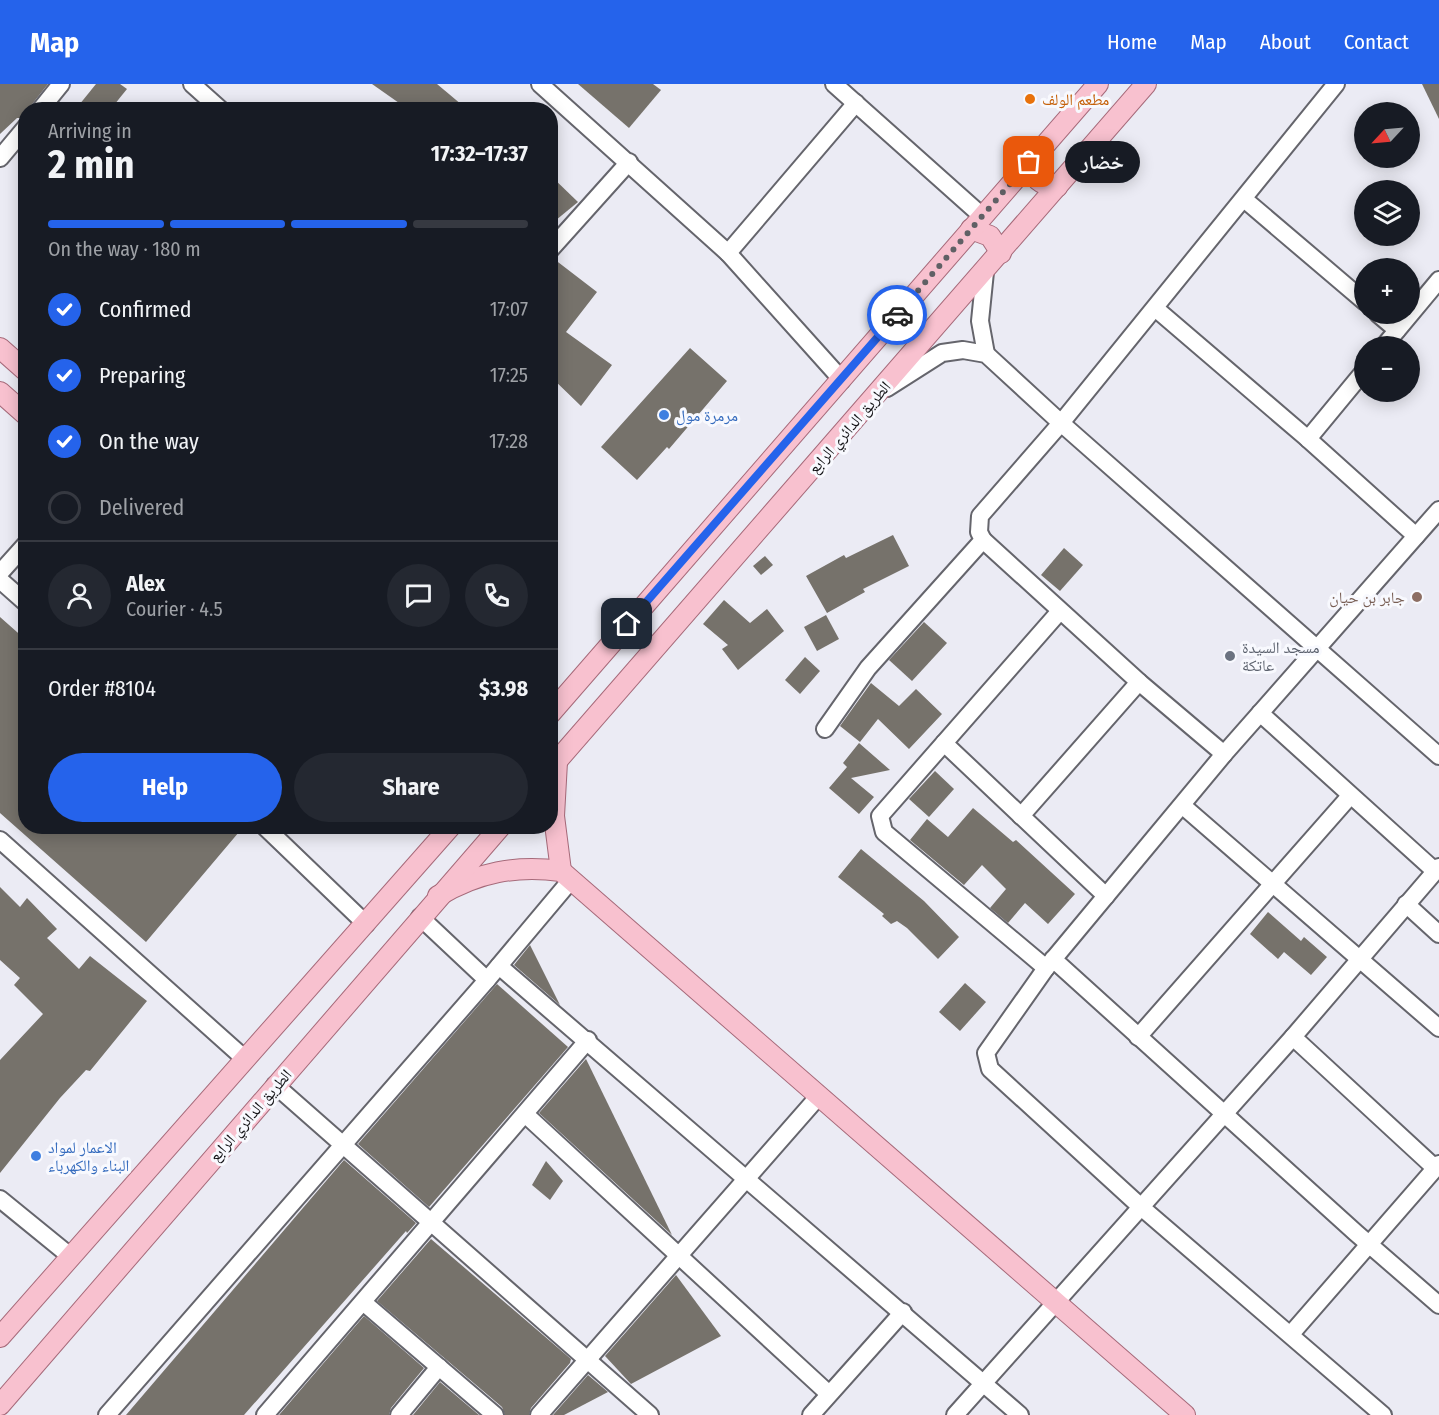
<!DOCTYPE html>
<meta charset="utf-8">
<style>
:root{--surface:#171b24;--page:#242831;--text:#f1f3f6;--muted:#9ea1a6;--line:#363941;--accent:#2563eb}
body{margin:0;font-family:"Fira Sans Condensed","Noto Naskh Arabic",sans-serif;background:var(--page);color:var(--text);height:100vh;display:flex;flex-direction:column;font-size:22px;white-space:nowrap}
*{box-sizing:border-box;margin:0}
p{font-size:20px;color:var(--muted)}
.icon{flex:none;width:33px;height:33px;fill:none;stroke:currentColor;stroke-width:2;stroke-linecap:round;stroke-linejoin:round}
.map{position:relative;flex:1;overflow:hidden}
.panel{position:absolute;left:18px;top:18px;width:540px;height:732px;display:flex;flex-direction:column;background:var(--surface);border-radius:24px;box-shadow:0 3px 15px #0003}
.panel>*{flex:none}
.needle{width:39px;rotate:244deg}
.controls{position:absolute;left:1354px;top:18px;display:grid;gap:12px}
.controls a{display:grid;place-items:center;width:66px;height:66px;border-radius:50%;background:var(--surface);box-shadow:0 3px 15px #0003;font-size:30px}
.pin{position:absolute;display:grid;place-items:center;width:51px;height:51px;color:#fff;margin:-26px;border-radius:12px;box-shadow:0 3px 9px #0006}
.courier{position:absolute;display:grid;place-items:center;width:60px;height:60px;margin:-30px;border:4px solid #2563eb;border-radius:50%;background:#fff;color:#222;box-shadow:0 2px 8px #0007}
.bubble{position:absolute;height:42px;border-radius:21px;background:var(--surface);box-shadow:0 3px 15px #0003;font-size:20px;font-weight:700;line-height:42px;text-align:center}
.headline em{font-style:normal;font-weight:700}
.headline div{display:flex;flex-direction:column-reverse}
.headline{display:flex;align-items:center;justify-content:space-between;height:102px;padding:0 30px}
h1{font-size:39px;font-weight:700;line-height:45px}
.bar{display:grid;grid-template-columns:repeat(4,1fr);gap:9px 6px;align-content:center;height:72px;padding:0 30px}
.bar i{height:8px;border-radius:4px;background:var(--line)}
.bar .on{background:var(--accent)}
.bar p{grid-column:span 4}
.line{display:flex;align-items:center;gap:15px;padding:0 30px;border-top:2px solid var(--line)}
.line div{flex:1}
.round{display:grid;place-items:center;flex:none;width:63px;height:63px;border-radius:32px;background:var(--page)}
ol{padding:0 30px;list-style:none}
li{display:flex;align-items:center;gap:18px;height:66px}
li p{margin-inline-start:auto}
li .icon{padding:6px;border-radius:50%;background:var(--accent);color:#fff;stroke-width:4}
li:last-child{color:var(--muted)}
li i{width:33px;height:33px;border:3px solid var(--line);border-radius:50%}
.action{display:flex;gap:12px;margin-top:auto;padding:12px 30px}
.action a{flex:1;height:69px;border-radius:36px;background:var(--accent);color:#fff;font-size:24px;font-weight:700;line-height:69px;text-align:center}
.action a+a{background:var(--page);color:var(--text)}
header{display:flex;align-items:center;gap:36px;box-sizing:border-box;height:84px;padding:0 30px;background:var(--accent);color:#fff}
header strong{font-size:28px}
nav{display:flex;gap:33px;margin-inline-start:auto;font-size:21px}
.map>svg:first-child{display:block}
.building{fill:#76726b}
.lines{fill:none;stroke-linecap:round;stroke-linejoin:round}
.minor-casing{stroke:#65656c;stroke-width:20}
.major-casing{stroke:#a66a7a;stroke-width:22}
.minor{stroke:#fff;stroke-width:16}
.major{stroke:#f8c1cf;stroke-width:20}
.done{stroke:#606065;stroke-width:6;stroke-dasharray:0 10.8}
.route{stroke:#2563eb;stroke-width:8}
.food-dot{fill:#e8710a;stroke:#f8f9fe;stroke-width:2}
.shop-dot{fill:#3f7fe0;stroke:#f8f9fe;stroke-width:2}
.education-dot{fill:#8d6e63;stroke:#f8f9fe;stroke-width:2}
.worship-dot{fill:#6b7280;stroke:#f8f9fe;stroke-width:2}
.labels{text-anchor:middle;stroke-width:6;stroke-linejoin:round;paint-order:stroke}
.food-label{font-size:16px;fill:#c56008;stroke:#f8f9fe;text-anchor:start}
.shop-label{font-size:16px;fill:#366cbe;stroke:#f8f9fe;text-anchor:start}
.street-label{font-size:16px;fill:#151518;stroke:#f8f9fe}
.education-label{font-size:16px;fill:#785e54;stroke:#f8f9fe;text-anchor:end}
.worship-label{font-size:16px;fill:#5b616d;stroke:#f8f9fe;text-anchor:start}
</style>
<header>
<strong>Map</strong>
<nav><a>Home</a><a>Map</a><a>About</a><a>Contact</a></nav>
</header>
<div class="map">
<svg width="1439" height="1331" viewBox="0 0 1439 1331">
<rect width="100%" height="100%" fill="#ebebf4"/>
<!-- building -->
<g class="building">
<polygon points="0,0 48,0 21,34 17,34 0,50"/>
<polygon points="96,0 120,0 127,5 110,26 75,26"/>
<polygon points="372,0 437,0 468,26 409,26"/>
<polygon points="578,0 653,0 661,6 629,44"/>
<polygon points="1422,0 1439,0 1439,35"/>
<polygon points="550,91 578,118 550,141"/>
<polygon points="554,175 597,208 566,248 612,281 581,322 550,292 550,176"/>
<polygon points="690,264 727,297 669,365 667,363 637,396 601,363"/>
<polygon points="893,451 909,482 863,505 865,508 827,529 806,492 844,471 846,474"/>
<polygon points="1064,464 1083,481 1060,507 1041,491"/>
<polygon points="765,472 773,481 761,491 753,482"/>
<polygon points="724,516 750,539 767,525 784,547 738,586 722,565 728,561 703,540"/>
<polygon points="826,531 839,555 817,567 804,543"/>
<polygon points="0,533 26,556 26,742 232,742 239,748 146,858 0,729"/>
<polygon points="924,538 947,559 912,597 889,576"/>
<polygon points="805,573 820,587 800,610 785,596"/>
<polygon points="871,599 899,622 916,605 942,630 909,665 878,635 860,658 840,642"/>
<polygon points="859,659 890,686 851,694 874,713 859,730 829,704 847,683 843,679"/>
<polygon points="935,687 954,705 929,733 909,715"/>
<polygon points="973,724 1013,758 1016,756 1075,810 1048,840 1025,819 1008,839 990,824 1006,805 982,781 964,801 910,756 927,735 948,753"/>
<polygon points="861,765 924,817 959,853 938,875 907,844 897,837 891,840 882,832 884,830 838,793"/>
<polygon points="0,803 20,823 27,814 57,845 47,854 79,885 90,872 147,917 90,987 86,986 60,1014 0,1089 0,976 43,930 14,901 20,894 0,876"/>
<polygon points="1268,828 1301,857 1304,853 1327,873 1311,891 1284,868 1278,875 1250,850"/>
<polygon points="530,861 560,921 514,881"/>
<polygon points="965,899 986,918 960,947 939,928"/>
<polygon points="497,900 568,963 429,1123 358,1060"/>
<polygon points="586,975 672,1151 539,1029"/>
<polygon points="344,1076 416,1139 407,1149 406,1147 244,1331 126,1331"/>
<polygon points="546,1077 563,1097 550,1116 532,1101"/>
<polygon points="431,1155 571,1275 570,1279 531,1324 529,1331 505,1331 502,1323 377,1217"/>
<polygon points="676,1191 721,1252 631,1300 605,1272"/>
<polygon points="364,1232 424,1284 391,1324 389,1331 279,1331"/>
<polygon points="588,1291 608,1308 564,1331 553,1331"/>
<polygon points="440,1298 479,1331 413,1331"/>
</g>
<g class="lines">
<!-- minor casing -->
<g class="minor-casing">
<g id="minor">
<polyline points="192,0 221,26"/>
<polyline points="540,0 728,169 856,19"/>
<polyline points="834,0 982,132"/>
<polyline points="40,26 61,0"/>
<polyline points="0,74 26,43"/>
<polyline points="1244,115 1365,218"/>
<polyline points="550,166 629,78"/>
<polyline points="728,169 842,296"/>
<polyline points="985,188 980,237 986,270"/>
<polyline points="1155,224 1308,355 1416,452"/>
<polyline points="1378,230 1397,246"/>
<polyline points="1384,262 1439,196"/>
<polyline points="887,304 942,269 963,266 986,270 1061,339 1439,672"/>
<polyline points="1308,355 1365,286"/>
<polyline points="983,456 1139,598 1224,670"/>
<polyline points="0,489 26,460"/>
<polyline points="0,496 26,519"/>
<polyline points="1260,629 1435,787"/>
<polyline points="825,645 868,584 983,456 979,448 980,432 1061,339 1336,0"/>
<polyline points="944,659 1106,812"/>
<polyline points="1183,722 1439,944"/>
<polyline points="1021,732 1139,598"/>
<polyline points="264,742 366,840"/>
<polyline points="0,756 245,975"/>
<polyline points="1406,820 1439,850"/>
<polyline points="420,833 487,896"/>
<polyline points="1053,875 1356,1149 1439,1221"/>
<polyline points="499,882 1020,1331"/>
<polyline points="1046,884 884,748 880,732 1060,527"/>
<polyline points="1138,953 1350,712"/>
<polyline points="1293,953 1435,1084"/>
<polyline points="275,1001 650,1331"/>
<polyline points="525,1030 829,1310"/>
<polyline points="0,1115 70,1172"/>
<polyline points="363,1218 495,1331"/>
<polyline points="1291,1250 1439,1080"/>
<polyline points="107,1331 487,896 571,796"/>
<polyline points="265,1331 588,956"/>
<polyline points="399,1331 439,1283"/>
<polyline points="539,1331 818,1013"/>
<polyline points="811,1331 903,1228"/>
<polyline points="955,1331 1293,953 1439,783"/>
<polyline points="1383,1331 1141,1123 990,985 986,969 1046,884 1224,670 1439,426"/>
</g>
</g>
<!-- major casing -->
<g class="major-casing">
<g id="major">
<path d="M1029,78C1031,94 1042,102 1057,103"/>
<polyline points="971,145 990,152 1001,169"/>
<polyline points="0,264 26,287"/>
<polyline points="0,308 26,331"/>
<polyline points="550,630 1098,0"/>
<polyline points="557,678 554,732 561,787"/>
<polyline points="550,685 1146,0"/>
<path d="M438,812C478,788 516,781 561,787L1185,1331"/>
<polyline points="0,1253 451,742"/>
<polyline points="0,1321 501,742"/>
</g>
</g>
<!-- minor -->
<use href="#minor" class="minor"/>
<!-- major -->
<use href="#major" class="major"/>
</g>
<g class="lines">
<!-- done -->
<polyline class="done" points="897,231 1029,78"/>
<!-- route -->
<polyline class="route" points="627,540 897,231"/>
</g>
<!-- markers -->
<circle class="food-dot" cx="1030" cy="15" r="6"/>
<g class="shop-dot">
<circle cx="664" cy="331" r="6"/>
<circle cx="36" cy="1072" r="6"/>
</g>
<circle class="education-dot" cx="1417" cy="513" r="6"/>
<circle class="worship-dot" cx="1230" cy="572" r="6"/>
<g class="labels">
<!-- food labels -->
<g class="food-label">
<text x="1042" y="21">مطعم الولف</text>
</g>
<!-- shop labels -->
<g class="shop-label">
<text x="676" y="337">مرمرة مول</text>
<text x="48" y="1069">الاعمار لمواد<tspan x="48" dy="18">البناء والكهرباء</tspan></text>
</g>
<!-- street labels -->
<g class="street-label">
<text transform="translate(849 343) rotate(-49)" y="6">الطريق الدائري الرابع</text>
<text transform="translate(250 1031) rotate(-49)" y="6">الطريق الدائري الرابع</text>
</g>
<!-- education labels -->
<g class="education-label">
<text x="1405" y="519">جابر بن حيان</text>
</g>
<!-- worship labels -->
<g class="worship-label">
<text x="1242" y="569">مسجد السيدة<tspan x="1242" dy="18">عاتكة</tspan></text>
</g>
</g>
</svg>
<div class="controls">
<a><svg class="needle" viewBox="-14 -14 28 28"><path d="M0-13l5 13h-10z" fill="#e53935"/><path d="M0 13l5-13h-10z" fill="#9ea1a6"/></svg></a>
<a><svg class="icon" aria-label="layers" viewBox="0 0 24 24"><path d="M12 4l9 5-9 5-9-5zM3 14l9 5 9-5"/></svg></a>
<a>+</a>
<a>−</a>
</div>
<div class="pin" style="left:1029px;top:78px;background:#ea580c"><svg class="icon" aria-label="bag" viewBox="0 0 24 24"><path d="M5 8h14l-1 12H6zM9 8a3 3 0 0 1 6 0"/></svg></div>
<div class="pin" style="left:627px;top:540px;background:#1f2937"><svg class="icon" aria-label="home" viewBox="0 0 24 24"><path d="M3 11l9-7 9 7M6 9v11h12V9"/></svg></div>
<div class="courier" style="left:897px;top:231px"><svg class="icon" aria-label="car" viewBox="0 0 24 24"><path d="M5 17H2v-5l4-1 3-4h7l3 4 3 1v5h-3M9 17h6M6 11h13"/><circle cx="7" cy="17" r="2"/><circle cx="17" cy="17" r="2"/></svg></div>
<div class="bubble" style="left:1065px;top:57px;width:75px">خضار</div>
<section class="panel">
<div class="headline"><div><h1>2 min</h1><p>Arriving in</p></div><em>17:32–17:37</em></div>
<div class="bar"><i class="on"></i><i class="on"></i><i class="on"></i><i></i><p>On the way · 180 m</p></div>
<ol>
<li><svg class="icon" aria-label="check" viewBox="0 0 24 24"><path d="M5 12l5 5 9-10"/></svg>Confirmed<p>17:07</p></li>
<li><svg class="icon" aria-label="check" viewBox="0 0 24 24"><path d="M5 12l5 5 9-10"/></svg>Preparing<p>17:25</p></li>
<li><svg class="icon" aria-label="check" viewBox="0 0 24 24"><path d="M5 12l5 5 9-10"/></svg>On the way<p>17:28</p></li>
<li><i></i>Delivered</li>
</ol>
<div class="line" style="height:108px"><a class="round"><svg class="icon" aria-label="person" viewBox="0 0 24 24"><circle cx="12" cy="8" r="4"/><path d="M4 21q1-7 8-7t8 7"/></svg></a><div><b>Alex</b><p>Courier · 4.5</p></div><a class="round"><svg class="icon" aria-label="chat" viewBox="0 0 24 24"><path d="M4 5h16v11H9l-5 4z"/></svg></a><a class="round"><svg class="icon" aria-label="phone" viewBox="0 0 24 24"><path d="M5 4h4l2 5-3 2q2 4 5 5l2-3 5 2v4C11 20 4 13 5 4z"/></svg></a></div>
<div class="line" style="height:78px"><div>Order #8104</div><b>$3.98</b></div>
<div class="action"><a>Help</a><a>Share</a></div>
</section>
</div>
